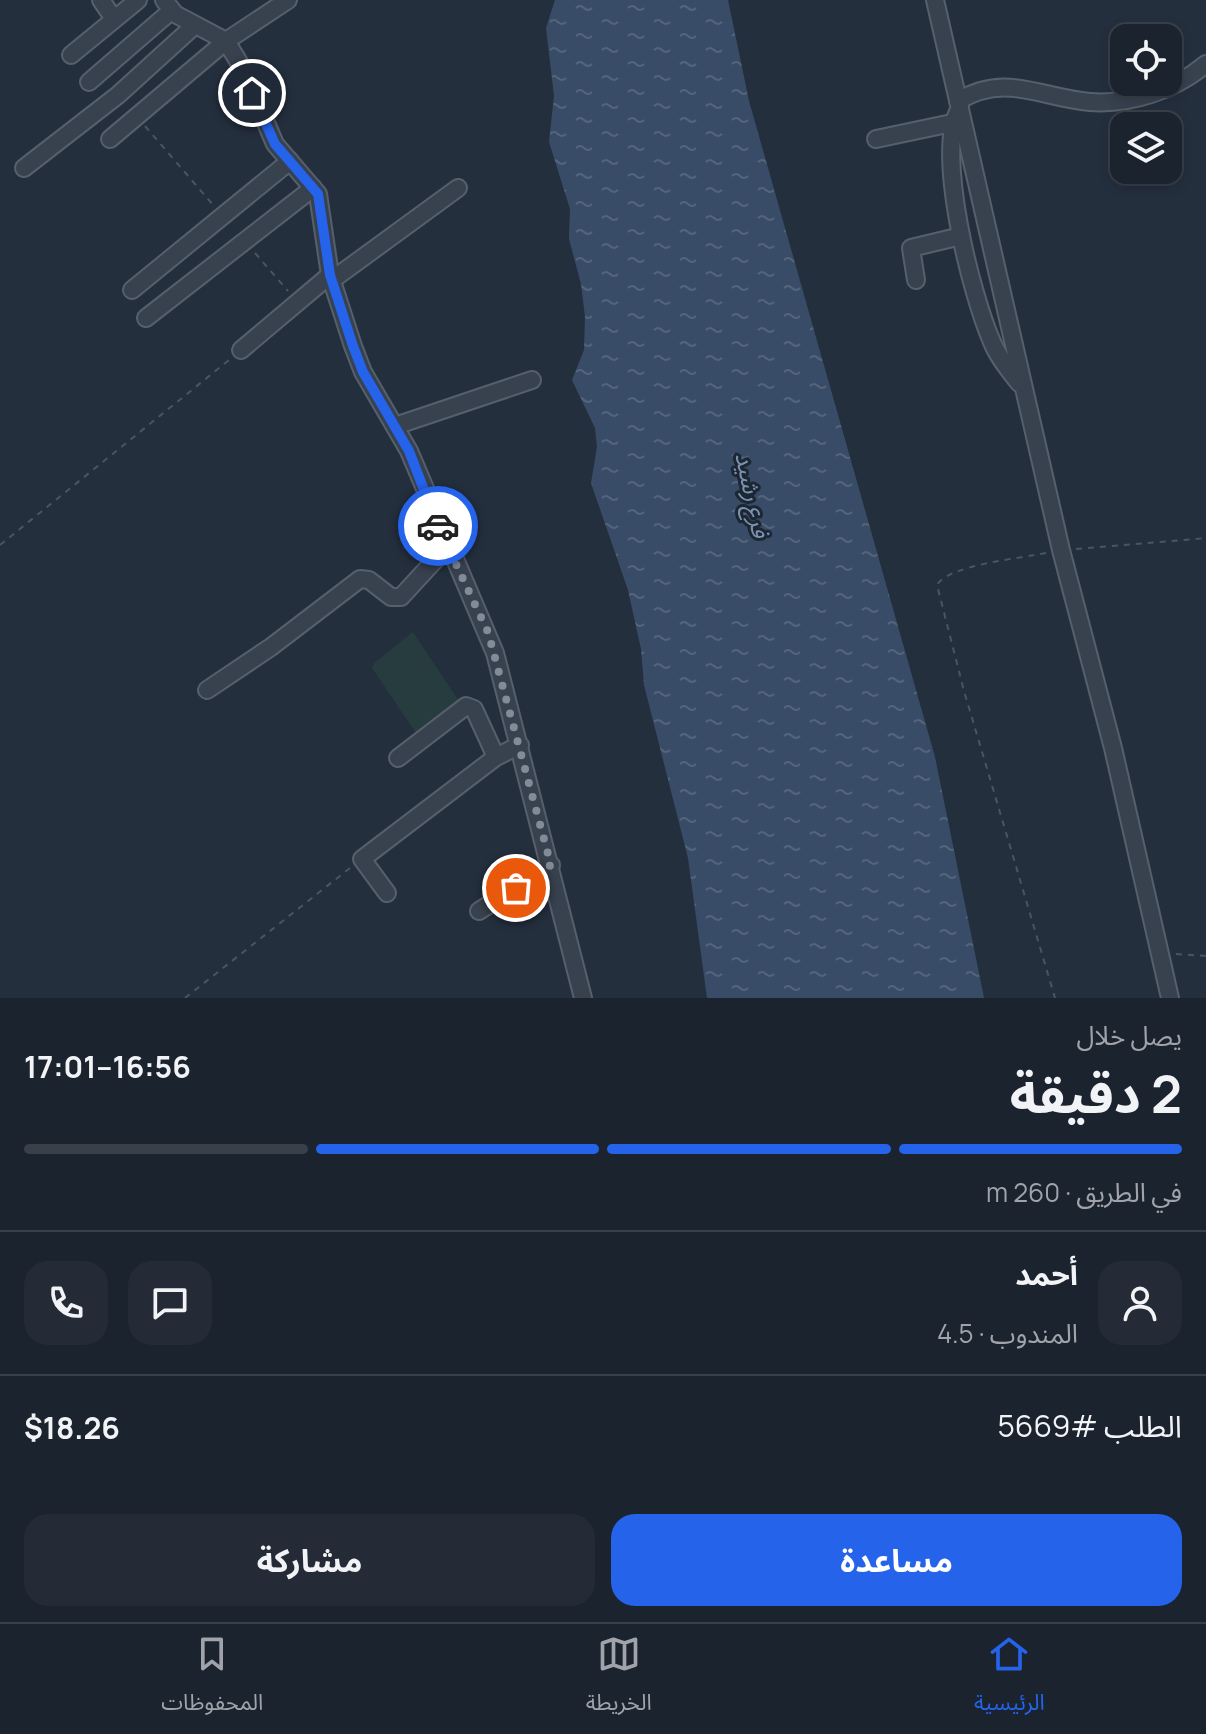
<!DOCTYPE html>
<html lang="ar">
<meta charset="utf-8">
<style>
:root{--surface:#1b232e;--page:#242b36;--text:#f1f3f6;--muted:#a0a4aa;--line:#39404a;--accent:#2563eb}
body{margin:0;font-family:Manrope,"Noto Sans Arabic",sans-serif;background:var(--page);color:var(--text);direction:rtl;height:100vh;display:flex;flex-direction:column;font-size:30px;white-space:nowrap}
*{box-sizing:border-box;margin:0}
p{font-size:26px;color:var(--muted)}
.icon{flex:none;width:44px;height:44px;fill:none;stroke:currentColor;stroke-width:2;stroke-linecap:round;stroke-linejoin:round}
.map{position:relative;height:998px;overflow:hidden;direction:ltr}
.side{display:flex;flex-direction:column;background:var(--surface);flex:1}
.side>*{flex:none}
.tools{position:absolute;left:1110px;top:24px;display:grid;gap:16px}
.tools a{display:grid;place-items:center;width:72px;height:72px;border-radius:16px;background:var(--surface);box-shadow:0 4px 12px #0003,0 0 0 2px var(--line);font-size:40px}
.pin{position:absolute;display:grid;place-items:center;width:68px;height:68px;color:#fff;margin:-34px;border:4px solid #fff;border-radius:50%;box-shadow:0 2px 8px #0007}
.courier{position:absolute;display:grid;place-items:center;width:80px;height:80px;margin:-40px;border:6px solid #2563eb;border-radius:50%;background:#fff;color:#222;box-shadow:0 2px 10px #0007}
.overview em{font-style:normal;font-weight:700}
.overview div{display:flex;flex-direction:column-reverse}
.overview{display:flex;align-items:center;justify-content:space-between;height:136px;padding:0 24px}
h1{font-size:52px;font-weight:700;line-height:60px}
.bar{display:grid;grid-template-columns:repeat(4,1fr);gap:12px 8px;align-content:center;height:96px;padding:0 24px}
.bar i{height:10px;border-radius:6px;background:var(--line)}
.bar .current{background:var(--accent)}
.bar p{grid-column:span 4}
.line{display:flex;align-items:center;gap:20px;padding:0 24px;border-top:2px solid var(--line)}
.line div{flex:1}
.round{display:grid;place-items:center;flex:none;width:84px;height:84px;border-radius:24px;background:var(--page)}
.cta{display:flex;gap:16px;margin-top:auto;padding:16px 24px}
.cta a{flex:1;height:92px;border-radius:24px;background:var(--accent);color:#fff;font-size:32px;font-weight:700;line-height:92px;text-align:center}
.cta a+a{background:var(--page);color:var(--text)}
.menu{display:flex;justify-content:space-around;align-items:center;height:112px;border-top:2px solid var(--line);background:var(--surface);font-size:22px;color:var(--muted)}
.menu a{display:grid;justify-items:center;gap:4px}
.menu .current{color:var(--accent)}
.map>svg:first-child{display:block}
.green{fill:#263c3f}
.water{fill:url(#water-ripples)}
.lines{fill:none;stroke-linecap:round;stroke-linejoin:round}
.minor-casing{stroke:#565f6c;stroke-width:20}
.path{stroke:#44595c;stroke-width:2;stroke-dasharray:6 6;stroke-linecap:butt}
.minor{stroke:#38414e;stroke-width:16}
.done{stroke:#828b98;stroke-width:8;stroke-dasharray:0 14.4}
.route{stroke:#2563eb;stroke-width:10}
.labels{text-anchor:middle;stroke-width:6;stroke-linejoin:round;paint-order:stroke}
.water-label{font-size:24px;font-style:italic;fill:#7c92b1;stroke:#1d2633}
</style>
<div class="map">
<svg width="1206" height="998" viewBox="0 0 1206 998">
<defs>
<pattern id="water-ripples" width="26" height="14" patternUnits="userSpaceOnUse" patternTransform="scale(2)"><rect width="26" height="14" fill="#394c67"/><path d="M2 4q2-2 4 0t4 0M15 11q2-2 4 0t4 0" fill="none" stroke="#53647b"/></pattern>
</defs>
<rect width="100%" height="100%" fill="#242f3e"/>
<!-- green -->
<polygon class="green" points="413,632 463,707 420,739 372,668 374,663"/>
<!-- water -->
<polygon class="water" points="555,0 728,0 749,101 935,757 984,998 707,998 688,858 644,685 641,649 628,590 591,483 597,447 595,428 572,380 584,350 585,317 581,284 569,239 570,209 549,142 554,96 546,28"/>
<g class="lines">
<!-- minor casing -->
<g class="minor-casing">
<g id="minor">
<polyline points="101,0 114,19"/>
<polyline points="164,0 175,14 226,41 243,69 275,144 318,194 330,275 353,346 363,372 409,451 495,653 583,998"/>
<polyline points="935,0 1061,550 1113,748 1170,998"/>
<polyline points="71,55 138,0"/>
<polyline points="89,82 171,11"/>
<path d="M958,101C1006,72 1040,98 1090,102C1131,105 1175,90 1206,64"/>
<path d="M960,108C934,150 972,297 992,342C998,357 1009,370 1019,383"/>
<polyline points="110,139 226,41 288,0"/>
<polyline points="876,139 952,123"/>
<polyline points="24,168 118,95 195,25"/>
<polyline points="332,280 458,188"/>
<polyline points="916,280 911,248 961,236"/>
<polyline points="132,290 290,161"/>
<polyline points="146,318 313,188"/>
<polyline points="241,350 330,275"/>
<polyline points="395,426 532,380"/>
<polyline points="207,690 271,647 360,579 369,580 391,597 401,597 447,547"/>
<polyline points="398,758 466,706 474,709 496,757"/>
<polyline points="387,893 362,859 496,757 520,745"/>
<polyline points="479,911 551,865"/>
</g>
</g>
<!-- path -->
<g class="path">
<polyline points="145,126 214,206"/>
<polyline points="255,253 288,291"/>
<polyline points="0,545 229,360"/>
<polyline points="1076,549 1206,538"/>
<path d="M1046,553C1022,558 948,565 937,585L964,691L1055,998"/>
<polyline points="1176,954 1206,956"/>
<polyline points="185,998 350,868"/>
</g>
<!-- minor -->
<use href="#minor" class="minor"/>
</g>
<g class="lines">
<!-- done -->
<polyline class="done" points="438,526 488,632 551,865 516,888"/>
<!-- route -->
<polyline class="route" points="252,93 275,144 318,194 330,275 353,346 363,372 409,451 438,526"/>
</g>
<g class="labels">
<!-- water labels -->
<g class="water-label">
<text transform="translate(752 495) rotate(78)" y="8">فرع رشيد</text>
</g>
</g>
</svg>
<div class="tools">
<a><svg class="icon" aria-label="locate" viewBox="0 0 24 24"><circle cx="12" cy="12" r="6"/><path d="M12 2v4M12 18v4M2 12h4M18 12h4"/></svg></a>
<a><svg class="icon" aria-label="layers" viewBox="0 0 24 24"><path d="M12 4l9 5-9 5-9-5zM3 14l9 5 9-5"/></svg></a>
</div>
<div class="pin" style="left:516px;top:888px;background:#ea580c"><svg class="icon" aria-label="bag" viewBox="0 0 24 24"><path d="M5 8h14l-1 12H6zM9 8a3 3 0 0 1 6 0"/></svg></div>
<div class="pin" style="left:252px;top:93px;background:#1f2937"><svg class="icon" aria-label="home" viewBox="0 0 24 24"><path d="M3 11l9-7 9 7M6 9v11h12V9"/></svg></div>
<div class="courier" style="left:438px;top:526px"><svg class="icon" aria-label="car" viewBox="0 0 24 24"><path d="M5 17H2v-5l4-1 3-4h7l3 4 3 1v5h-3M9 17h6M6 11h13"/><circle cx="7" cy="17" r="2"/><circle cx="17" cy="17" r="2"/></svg></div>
</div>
<section class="side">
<div class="overview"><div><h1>2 دقيقة</h1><p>يصل خلال</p></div><em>16:56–17:01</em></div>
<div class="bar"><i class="current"></i><i class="current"></i><i class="current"></i><i></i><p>في الطريق · 260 m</p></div>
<div class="line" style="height:144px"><a class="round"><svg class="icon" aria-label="person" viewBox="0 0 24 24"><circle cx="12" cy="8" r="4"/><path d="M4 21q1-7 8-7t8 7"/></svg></a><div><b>أحمد</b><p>المندوب · 4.5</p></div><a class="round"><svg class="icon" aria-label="chat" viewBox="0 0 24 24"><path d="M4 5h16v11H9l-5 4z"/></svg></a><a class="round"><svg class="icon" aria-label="phone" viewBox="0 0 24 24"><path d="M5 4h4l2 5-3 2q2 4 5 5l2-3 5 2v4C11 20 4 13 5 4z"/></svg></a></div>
<div class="line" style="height:104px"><div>الطلب #5669</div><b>$18.26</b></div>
<div class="cta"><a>مساعدة</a><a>مشاركة</a></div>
</section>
<nav class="menu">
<a class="current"><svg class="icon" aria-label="home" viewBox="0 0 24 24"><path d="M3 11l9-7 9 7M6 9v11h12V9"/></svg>الرئيسية</a>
<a><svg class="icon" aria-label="map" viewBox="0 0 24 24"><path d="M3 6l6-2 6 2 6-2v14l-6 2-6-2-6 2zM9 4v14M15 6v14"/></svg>الخريطة</a>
<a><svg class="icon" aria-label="saved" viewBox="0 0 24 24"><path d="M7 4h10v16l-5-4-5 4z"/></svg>المحفوظات</a>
</nav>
